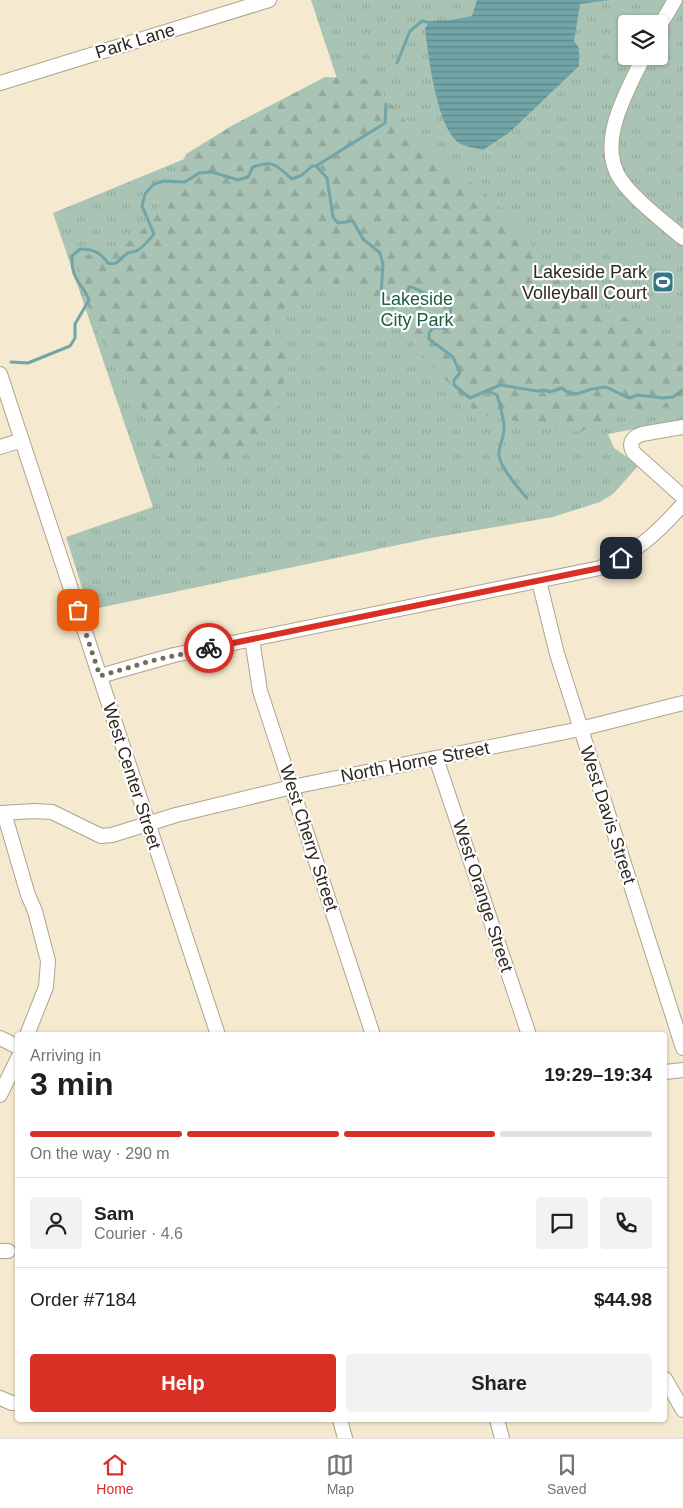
<!DOCTYPE html>
<meta charset="utf-8">
<style>
:root{--surface:#fff;--page:#f2f2f2;--text:#202124;--muted:#757577;--line:#e0e0e0;--accent:#d93025}
body{margin:0;font-family:Arial,sans-serif;background:var(--page);color:var(--text);height:100vh;display:flex;flex-direction:column;font-size:19px;white-space:nowrap}
*{box-sizing:border-box;margin:0}
p{font-size:16px;color:var(--muted)}
.icon{flex:none;width:28px;height:28px;fill:none;stroke:currentColor;stroke-width:2;stroke-linecap:round;stroke-linejoin:round}
.map{position:relative;flex:1;overflow:hidden}
.sheet{position:absolute;left:15px;top:1032px;width:652px;height:390px;display:flex;flex-direction:column;background:var(--surface);border-radius:5px;box-shadow:0 1px 4px #0004}
.sheet>*{flex:none}
.controls{position:absolute;left:618px;top:15px;display:grid;gap:10px}
.controls a{display:grid;place-items:center;width:50px;height:50px;border-radius:5px;background:var(--surface);box-shadow:0 1px 4px #0004;font-size:25px}
.pin{position:absolute;display:grid;place-items:center;width:42px;height:42px;color:#fff;margin:-21px;border-radius:10px;box-shadow:0 2px 8px #0006}
.courier{position:absolute;display:grid;place-items:center;width:50px;height:50px;margin:-25px;border:4px solid #d93025;border-radius:50%;background:#fff;color:#222;box-shadow:0 1px 6px #0007}
.headline em{font-style:normal;font-weight:600}
.headline div{display:flex;flex-direction:column-reverse}
.headline{display:flex;align-items:center;justify-content:space-between;height:85px;padding:0 15px}
h1{font-size:32px;font-weight:600;line-height:38px}
.bar{display:grid;grid-template-columns:repeat(4,1fr);gap:8px 5px;align-content:center;height:60px;padding:0 15px}
.bar i{height:6px;border-radius:4px;background:var(--line)}
.bar .on{background:var(--accent)}
.bar p{grid-column:span 4}
.line{display:flex;align-items:center;gap:12px;padding:0 15px;border-top:1px solid var(--line)}
.line div{flex:1}
.round{display:grid;place-items:center;flex:none;width:52px;height:52px;border-radius:5px;background:var(--page)}
.action{display:flex;gap:10px;margin-top:auto;padding:10px 15px}
.action a{flex:1;height:58px;border-radius:5px;background:var(--accent);color:#fff;font-size:20px;font-weight:600;line-height:58px;text-align:center}
.action a+a{background:var(--page);color:var(--text)}
.menu{display:flex;justify-content:space-around;align-items:center;height:70px;border-top:1px solid var(--line);background:var(--surface);font-size:14px;color:var(--muted)}
.menu a{display:grid;justify-items:center;gap:2px}
.menu .on{color:var(--accent)}
.map>svg:first-child{display:block}
.grass{fill:url(#grass-tufts);fill-rule:evenodd}
.forest{fill:url(#forest-firs)}
.pitch{fill:#a9c4b5}
.water{fill:url(#water-rules)}
.lines{fill:none;stroke-linecap:round;stroke-linejoin:round}
.stream{stroke:#72a5a7;stroke-width:3}
.minor-casing{stroke:#aea48c;stroke-width:16}
.minor{stroke:#fff;stroke-width:14}
.done{stroke:#726c5c;stroke-width:5;stroke-dasharray:0 9}
.route{stroke:#d93025;stroke-width:6}
.labels{text-anchor:middle;stroke-width:4.5;stroke-linejoin:round;paint-order:stroke}
.street-label{font-size:18px;fill:#2c281e;stroke:#fff}
.poi-label{font-size:18px;fill:#2c281e;stroke:#fff;text-anchor:end}
.park-label{font-size:18px;fill:#1a5f42;stroke:#fff}
</style>
<div class="map">
<svg width="683" height="1438" viewBox="0 0 683 1438">
<defs>
<pattern id="grass-tufts" width="24" height="20" patternUnits="userSpaceOnUse" patternTransform="scale(1.25)"><rect width="24" height="20" fill="#a9c4b5"/><path d="M3 7l-1-3M5 7V3M7 7l1-3M15 17l-1-3M17 17v-4M19 17l1-3" fill="none" stroke="#92a89b"/></pattern>
<pattern id="forest-firs" width="22" height="20" patternUnits="userSpaceOnUse" patternTransform="scale(1.25)"><rect width="22" height="20" fill="#a9c4b5"/><path d="M5 1l3.5 6h-7zM16 11l3.5 6h-7z" fill="#92a89b"/></pattern>
<pattern id="water-rules" width="6" height="5" patternUnits="userSpaceOnUse" patternTransform="scale(1.25)"><rect width="6" height="5" fill="#72a5a7"/><path d="M0 2.5h6" fill="none" stroke="#5e8687"/></pattern>
</defs>
<rect width="100%" height="100%" fill="#f5ead0"/>
<!-- grass -->
<path class="grass" d="M311,0H683V420L608,434L614,448L639,465L613,494L600,502L553,517L431,538L89,610L66,537L153,507L53,213L342,94ZM626,24H659V56H626Z"/>
<!-- forest -->
<polygon class="forest" points="325,77 370,79 429,149 494,201 569,288 632,322 683,360 683,406 641,409 580,432 477,414 421,353 379,299 334,285 292,303 269,320 289,365 273,418 231,466 156,456 140,401 92,324 78,258 136,239 162,203 174,183 186,154 233,125"/>
<!-- pitch -->
<g class="pitch">
<polygon points="640,242 654,253 634,276 621,265"/>
<polygon points="667,263 681,278 659,301 644,286"/>
</g>
<!-- water -->
<path class="water" d="M477,0H610L580,4L574,41L579,48V66L510,132L483,150C476,148 467,147 461,144C437,132 428,53 425,29L429,21L450,20L472,16Z"/>
<g class="lines">
<!-- stream -->
<g class="stream">
<polyline points="397,63 410,31 422,21 432,23"/>
<path d="M316,166L327,178L333,217L338,223L353,221L363,239L380,253L383,264L381,295C387,300 398,299 406,296L409,287H412L446,303L451,309L447,328H433L429,333V339L453,357L460,373L454,380V385L470,398L500,385L537,391L545,390L550,392L562,388L567,392L576,394L592,389L606,387L629,398L638,395L663,398L673,397L683,390"/>
<path d="M11,362L28,363L70,346L75,338V324L89,300C86,291 80,286 76,278C72,271 72,264 72,256L80,249C93,249 100,252 108,263C119,266 119,258 128,253C131,252 134,252 136,251C143,248 149,240 154,234L142,206L145,194L154,184L164,181L185,182L199,173L212,172L238,180L248,177L253,167C275,159 276,166 292,179L302,175L312,166H316L385,123L386,104"/>
<path d="M488,391L497,395C499,400 505,425 504,429C504,438 498,447 499,456C502,470 518,488 527,498"/>
</g>
<!-- minor casing -->
<g class="minor-casing">
<g id="minor">
<polyline points="659,27 675,0"/>
<path d="M644,56C628,90 595,143 621,180C634,199 664,222 683,238"/>
<polyline points="0,83 269,0"/>
<polyline points="0,374 218,1035"/>
<path d="M683,427L642,434C632,437 628,444 634,453L683,497"/>
<polyline points="0,447 22,440"/>
<polyline points="539,581 557,654 683,1048"/>
<polyline points="252,639 260,691 373,1035"/>
<path d="M100,676L174,655L600,568C638,550 655,536 683,504"/>
<polyline points="436,758 529,1035"/>
<polyline points="0,813 34,811 52,812 101,836 112,835 176,815 292,787 580,729 683,703"/>
<polyline points="4,813 28,895 35,911 48,961 46,987 27,1035"/>
<polyline points="0,1038 18,1047"/>
<polyline points="665,1072 683,1070"/>
<polyline points="0,1095 18,1058"/>
<polyline points="0,1251 8,1251"/>
<polyline points="665,1379 683,1410"/>
<polyline points="0,1398 12,1403 18,1403"/>
<polyline points="340,1420 345,1438"/>
<polyline points="497,1420 502,1438"/>
</g>
</g>
<!-- minor -->
<use href="#minor" class="minor"/>
</g>
<g class="lines">
<!-- done -->
<polyline class="done" points="78,610 100,676 151,661 209,648"/>
<!-- route -->
<polyline class="route" points="209,648 600,568 621,558"/>
</g>
<!-- icons -->
<defs>
<g id="stadium-square" transform="scale(1.125)"><rect x="-9" y="-9" width="18" height="18" rx="4" fill="#347588" stroke="#fff"/><path d="M0-5a6.5 5 0 1 0 0 10a6.5 5 0 1 0 0-10ZM-3.5-1.8h7v3.6h-7Z" fill="#fff"/></g>
</defs>
<g fill-rule="evenodd">
<use href="#stadium-square" x="663" y="282"/>
</g>
<g class="labels">
<!-- street labels -->
<g class="street-label">
<text transform="translate(135 41) rotate(-17)" y="6">Park Lane</text>
<text transform="translate(415 762) rotate(-11)" y="6">North Horne Street</text>
<text transform="translate(132 776) rotate(72)" y="6">West Center Street</text>
<text transform="translate(608 815) rotate(72)" y="6">West Davis Street</text>
<text transform="translate(309 838) rotate(72)" y="6">West Cherry Street</text>
<text transform="translate(483 896) rotate(72)" y="6">West Orange Street</text>
</g>
<!-- poi labels -->
<g class="poi-label">
<text x="647" y="278">Lakeside Park<tspan x="647" dy="21">Volleyball Court</tspan></text>
</g>
<!-- park labels -->
<g class="park-label">
<text x="417" y="305">Lakeside<tspan x="417" dy="21">City Park</tspan></text>
</g>
</g>
</svg>
<div class="controls">
<a><svg class="icon" aria-label="layers" viewBox="0 0 24 24"><path d="M12 4l9 5-9 5-9-5zM3 14l9 5 9-5"/></svg></a>
</div>
<div class="pin" style="left:78px;top:610px;background:#ea580c"><svg class="icon" aria-label="bag" viewBox="0 0 24 24"><path d="M5 8h14l-1 12H6zM9 8a3 3 0 0 1 6 0"/></svg></div>
<div class="pin" style="left:621px;top:558px;background:#1f2937"><svg class="icon" aria-label="home" viewBox="0 0 24 24"><path d="M3 11l9-7 9 7M6 9v11h12V9"/></svg></div>
<div class="courier" style="left:209px;top:648px"><svg class="icon" aria-label="bike" viewBox="0 0 24 24"><circle cx="6" cy="16" r="4"/><circle cx="18" cy="16" r="4"/><path d="M6 16l4-8h5l3 8M10 8l3 8H6M13 5h3"/></svg></div>
<section class="sheet">
<div class="headline"><div><h1>3 min</h1><p>Arriving in</p></div><em>19:29–19:34</em></div>
<div class="bar"><i class="on"></i><i class="on"></i><i class="on"></i><i></i><p>On the way · 290 m</p></div>
<div class="line" style="height:90px"><a class="round"><svg class="icon" aria-label="person" viewBox="0 0 24 24"><circle cx="12" cy="8" r="4"/><path d="M4 21q1-7 8-7t8 7"/></svg></a><div><b>Sam</b><p>Courier · 4.6</p></div><a class="round"><svg class="icon" aria-label="chat" viewBox="0 0 24 24"><path d="M4 5h16v11H9l-5 4z"/></svg></a><a class="round"><svg class="icon" aria-label="phone" viewBox="0 0 24 24"><path d="M5 4h4l2 5-3 2q2 4 5 5l2-3 5 2v4C11 20 4 13 5 4z"/></svg></a></div>
<div class="line" style="height:65px"><div>Order #7184</div><b>$44.98</b></div>
<div class="action"><a>Help</a><a>Share</a></div>
</section>
</div>
<nav class="menu">
<a class="on"><svg class="icon" aria-label="home" viewBox="0 0 24 24"><path d="M3 11l9-7 9 7M6 9v11h12V9"/></svg>Home</a>
<a><svg class="icon" aria-label="map" viewBox="0 0 24 24"><path d="M3 6l6-2 6 2 6-2v14l-6 2-6-2-6 2zM9 4v14M15 6v14"/></svg>Map</a>
<a><svg class="icon" aria-label="saved" viewBox="0 0 24 24"><path d="M7 4h10v16l-5-4-5 4z"/></svg>Saved</a>
</nav>
